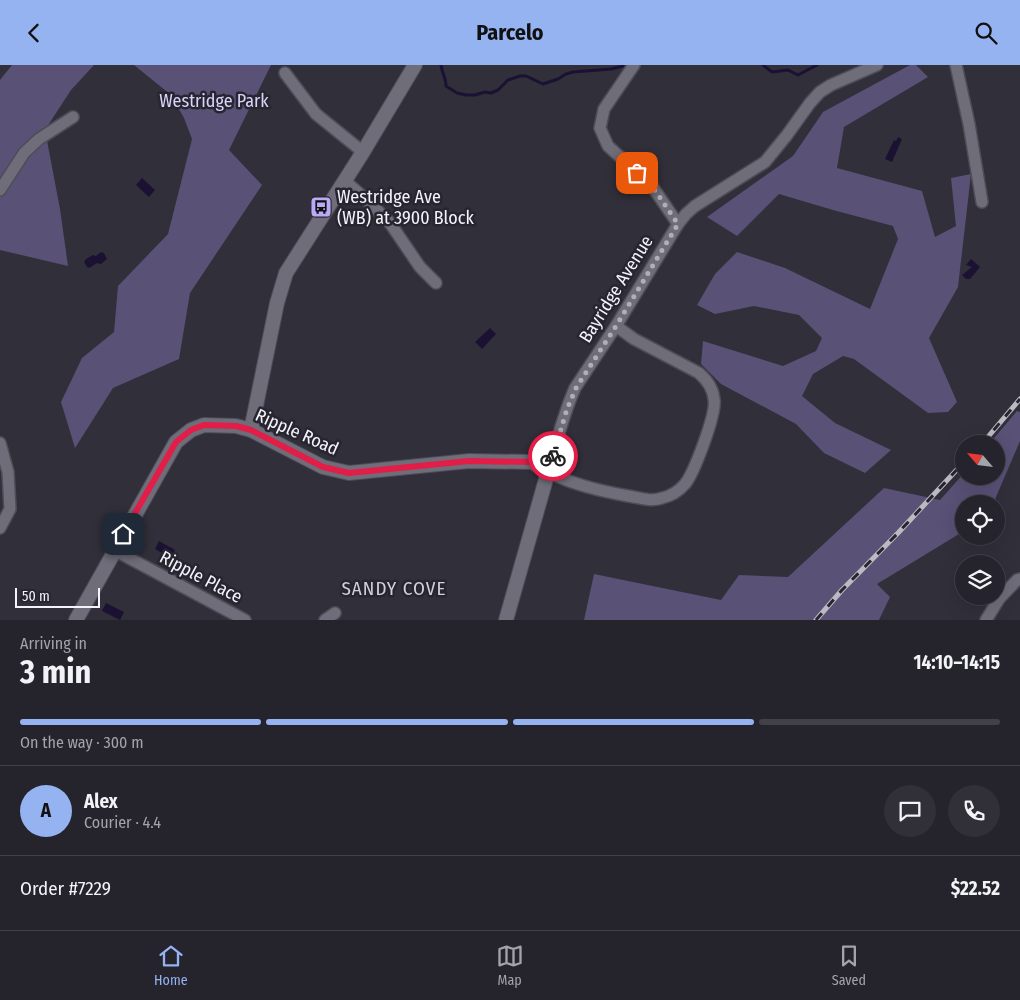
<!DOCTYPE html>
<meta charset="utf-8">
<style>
:root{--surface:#25232c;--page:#312f38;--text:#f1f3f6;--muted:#a3a4a9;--line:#424048;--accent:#95b2f1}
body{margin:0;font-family:"Fira Sans Condensed",sans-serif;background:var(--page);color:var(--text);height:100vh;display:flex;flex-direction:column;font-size:19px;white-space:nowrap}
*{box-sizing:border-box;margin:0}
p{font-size:16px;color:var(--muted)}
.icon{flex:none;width:28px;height:28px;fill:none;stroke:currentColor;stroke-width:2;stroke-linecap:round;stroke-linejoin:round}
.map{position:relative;height:555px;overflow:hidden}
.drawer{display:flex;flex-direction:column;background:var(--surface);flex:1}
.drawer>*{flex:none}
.needle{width:32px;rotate:298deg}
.controls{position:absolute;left:955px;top:370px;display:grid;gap:10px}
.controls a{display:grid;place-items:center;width:50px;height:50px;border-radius:50%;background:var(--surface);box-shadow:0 5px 20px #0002,0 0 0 1px var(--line);font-size:25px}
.scale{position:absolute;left:15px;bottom:12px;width:85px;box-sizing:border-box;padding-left:5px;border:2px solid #f4f3fa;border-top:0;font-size:14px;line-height:18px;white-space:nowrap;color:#f4f3fa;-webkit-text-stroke:4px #272630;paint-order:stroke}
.pin{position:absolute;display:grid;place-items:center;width:42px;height:42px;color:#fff;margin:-21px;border-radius:10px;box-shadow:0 2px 8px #0006}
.courier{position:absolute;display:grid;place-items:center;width:50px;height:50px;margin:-25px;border:4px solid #e11d48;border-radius:50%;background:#fff;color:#222;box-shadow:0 1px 6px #0007}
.overview em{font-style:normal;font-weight:700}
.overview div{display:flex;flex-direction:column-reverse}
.overview{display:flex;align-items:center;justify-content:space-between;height:85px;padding:0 20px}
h1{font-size:32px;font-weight:700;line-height:38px}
.bar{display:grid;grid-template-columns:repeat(4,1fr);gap:8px 5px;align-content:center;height:60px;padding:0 20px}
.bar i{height:6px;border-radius:4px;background:var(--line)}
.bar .current{background:var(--accent)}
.bar p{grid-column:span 4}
.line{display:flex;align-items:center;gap:12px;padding:0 20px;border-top:1px solid var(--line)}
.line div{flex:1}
.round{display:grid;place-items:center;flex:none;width:52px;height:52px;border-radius:26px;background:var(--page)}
header{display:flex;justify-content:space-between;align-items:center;height:65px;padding:0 20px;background:var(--accent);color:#111;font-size:22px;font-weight:700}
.dock{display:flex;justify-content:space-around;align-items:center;height:70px;border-top:1px solid var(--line);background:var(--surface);font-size:14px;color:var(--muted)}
.dock a{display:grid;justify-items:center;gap:2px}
.dock .current{color:var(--accent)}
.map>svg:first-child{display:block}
.green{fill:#595176}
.water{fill:#1b1233}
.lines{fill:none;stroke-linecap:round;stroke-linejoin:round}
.stream{stroke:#1b1233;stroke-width:3}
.minor-casing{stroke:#4e4c55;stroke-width:14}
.tertiary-casing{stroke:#4e4c55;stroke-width:16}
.minor{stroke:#6f6d79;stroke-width:11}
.tertiary{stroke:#6f6d79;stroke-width:14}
.rail-casing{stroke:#bbb9c2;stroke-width:5}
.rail{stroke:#272630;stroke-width:3;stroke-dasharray:9;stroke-linecap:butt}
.done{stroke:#b0aeb7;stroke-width:5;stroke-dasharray:0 9}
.route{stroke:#e11d48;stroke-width:6}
.labels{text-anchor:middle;stroke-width:5;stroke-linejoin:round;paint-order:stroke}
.park-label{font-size:18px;fill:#dad3fb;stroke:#272630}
.poi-label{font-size:18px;fill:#f4f3fa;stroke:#272630;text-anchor:start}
.street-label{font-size:18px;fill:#f4f3fa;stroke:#272630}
.neighbourhood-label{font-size:19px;letter-spacing:1px;fill:#d1cfdc;stroke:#272630}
</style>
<header><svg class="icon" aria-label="back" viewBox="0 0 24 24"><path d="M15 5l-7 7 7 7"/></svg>Parcelo<svg class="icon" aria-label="search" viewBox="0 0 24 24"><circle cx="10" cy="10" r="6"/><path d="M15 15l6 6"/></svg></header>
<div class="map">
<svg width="1020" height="555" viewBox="0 0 1020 555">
<rect width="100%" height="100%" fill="#312f3a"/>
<!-- green -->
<g class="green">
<polygon points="12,0 94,0 71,25 45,65 60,144 68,201 0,185 0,15"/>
<polygon points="134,0 271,0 229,85 262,120 190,228 179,294 113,323 75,383 61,337 82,293 114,267 118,221 168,169 192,74 184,53 171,30"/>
<polygon points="910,0 916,0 928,12 844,62 837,103 922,126 935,172 956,161 951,113 971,109 958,222 929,273 957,337 948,347 928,348 854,294 843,291 813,309 802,331 835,358 891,385 865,408 824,388 796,359 721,319 701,299 703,276 783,301 816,286 822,273 799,250 754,241 715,249 697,240 715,209 737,187 785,203 870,244 898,174 893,161 833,145 779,129 737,171 707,152 793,91 823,47"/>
<polygon points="1017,346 1020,347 1020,376 993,439 964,439 964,466 877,519 890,532 879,555 584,555 594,509 721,535 739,510 788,512 884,423 940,435 964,408 964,411 996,411 996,379 989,379"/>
</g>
<!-- water -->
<g class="water">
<polygon points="898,72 902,74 892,97 885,94 894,75 896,76"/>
<polygon points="142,113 155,125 149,132 136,120"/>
<polygon points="101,187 104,188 107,194 101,199 97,198 89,203 87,202 84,197 86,194 93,190 96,191"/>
<polygon points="971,194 980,202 970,214 966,214 962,210 972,202 966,200"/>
<polygon points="490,263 496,269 482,284 475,277"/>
<polygon points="159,476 175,485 171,493 155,484"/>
<polygon points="106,538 124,547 120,555 102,546"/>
</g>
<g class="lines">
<!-- stream -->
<g class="stream">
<path d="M441,0C442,8 446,13 446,21L457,28L466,30H475L485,27L491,28L498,25L508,15L520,11H526L543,19L558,14L566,9L573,7L611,4L623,1"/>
<polyline points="763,0 772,7 788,5 798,10 817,0"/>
</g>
<!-- minor casing -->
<g class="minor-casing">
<g id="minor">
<polyline points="634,0 604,44 600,63 608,81 652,121 678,159"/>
<polyline points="956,0 969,59 982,137"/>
<polyline points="285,8 316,49 363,87"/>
<polyline points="345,116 368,136 390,158 420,202 436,218"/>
<polyline points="0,125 24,88 39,74 73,52"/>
<path d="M616,261L634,274L699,308C707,315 713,323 714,334C717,348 694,408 685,419C679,426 671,431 662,433C651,437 640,433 628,431C601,426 574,420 548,407C556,379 563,350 575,323L616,261L678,159L686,149L695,141L765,97L787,70L810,38L820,27L831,20L877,0"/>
<polyline points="0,378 8,407 10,444 0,463"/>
<polyline points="114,485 245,555"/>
<polyline points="325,555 335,548"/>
<polyline points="986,555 999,534 1017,515 1020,514"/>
</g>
</g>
<!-- tertiary casing -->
<g class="tertiary-casing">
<g id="tertiary">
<polyline points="251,365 277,238 286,208 363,87 415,0"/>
<polyline points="76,555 176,377 191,365 204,360 236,361 251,365 323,402 349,408 469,396 532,397 548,407 506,555"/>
</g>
</g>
<!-- minor -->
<use href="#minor" class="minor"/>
<!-- tertiary -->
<use href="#tertiary" class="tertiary"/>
<!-- rail casing -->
<g class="rail-casing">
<g id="rail">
<polyline points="982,379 1020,334"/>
<polyline points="816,555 842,525 898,468 964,397"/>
</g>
</g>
<!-- rail -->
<use href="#rail" class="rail"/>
</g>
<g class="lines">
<!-- done -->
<polyline class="done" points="553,391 567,344 576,323 616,261 678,159 652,121 637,108"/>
<!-- route -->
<polyline class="route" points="123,469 176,377 191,365 204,360 236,361 251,365 323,402 349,408 469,396 532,397 548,407 553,391"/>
</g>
<!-- icons -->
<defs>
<g id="bus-square" transform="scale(1.125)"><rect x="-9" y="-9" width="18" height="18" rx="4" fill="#bbaaf6" stroke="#272630"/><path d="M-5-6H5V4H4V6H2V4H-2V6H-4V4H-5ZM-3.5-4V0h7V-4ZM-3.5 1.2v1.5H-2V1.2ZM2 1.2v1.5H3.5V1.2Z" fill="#111"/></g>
</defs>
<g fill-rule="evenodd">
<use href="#bus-square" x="321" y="142"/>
</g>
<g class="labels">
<!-- park labels -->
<g class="park-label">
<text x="214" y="42">Westridge Park</text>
</g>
<!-- poi labels -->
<g class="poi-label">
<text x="337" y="138">Westridge Ave<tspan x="337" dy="21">(WB) at 3900 Block</tspan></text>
</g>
<!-- street labels -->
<g class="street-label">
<text transform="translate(616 224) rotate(-58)" y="6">Bayridge Avenue</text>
<text transform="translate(297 367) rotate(24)" y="6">Ripple Road</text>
<text transform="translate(201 512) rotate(28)" y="6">Ripple Place</text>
</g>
<!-- neighbourhood labels -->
<g class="neighbourhood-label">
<text x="394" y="530">SANDY COVE</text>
</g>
</g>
</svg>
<div class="controls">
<a><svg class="needle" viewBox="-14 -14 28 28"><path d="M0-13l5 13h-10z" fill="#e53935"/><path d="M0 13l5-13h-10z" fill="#a3a4a9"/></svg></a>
<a><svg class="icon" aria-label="locate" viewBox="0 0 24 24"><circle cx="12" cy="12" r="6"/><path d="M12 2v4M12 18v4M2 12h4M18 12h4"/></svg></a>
<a><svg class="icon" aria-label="layers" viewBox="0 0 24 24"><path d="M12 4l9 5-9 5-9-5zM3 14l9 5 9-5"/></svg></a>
</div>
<div class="scale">50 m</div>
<div class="pin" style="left:637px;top:108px;background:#ea580c"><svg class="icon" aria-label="bag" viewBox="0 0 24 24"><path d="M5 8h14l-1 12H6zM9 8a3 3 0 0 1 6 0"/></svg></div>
<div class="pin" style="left:123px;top:469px;background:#1f2937"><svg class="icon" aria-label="home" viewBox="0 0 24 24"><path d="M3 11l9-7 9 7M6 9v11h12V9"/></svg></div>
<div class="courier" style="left:553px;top:391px"><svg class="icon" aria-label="bike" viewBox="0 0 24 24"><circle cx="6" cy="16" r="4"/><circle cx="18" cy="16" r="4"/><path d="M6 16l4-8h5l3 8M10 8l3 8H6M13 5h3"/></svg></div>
</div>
<section class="drawer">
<div class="overview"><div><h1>3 min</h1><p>Arriving in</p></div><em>14:10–14:15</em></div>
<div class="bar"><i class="current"></i><i class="current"></i><i class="current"></i><i></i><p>On the way · 300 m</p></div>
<div class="line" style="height:90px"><b class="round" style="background:var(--accent);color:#111">A</b><div><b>Alex</b><p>Courier · 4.4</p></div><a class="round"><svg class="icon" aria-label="chat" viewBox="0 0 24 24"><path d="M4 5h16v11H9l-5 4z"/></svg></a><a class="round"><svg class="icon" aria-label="phone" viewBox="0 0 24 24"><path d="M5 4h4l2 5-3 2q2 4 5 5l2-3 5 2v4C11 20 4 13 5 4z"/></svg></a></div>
<div class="line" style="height:65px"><div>Order #7229</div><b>$22.52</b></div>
</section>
<nav class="dock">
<a class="current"><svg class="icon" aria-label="home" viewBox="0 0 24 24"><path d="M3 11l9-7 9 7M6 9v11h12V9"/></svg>Home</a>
<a><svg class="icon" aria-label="map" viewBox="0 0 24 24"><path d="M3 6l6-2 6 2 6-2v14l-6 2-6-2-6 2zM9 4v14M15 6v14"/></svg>Map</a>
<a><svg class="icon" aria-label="saved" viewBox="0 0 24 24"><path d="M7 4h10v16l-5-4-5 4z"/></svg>Saved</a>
</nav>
